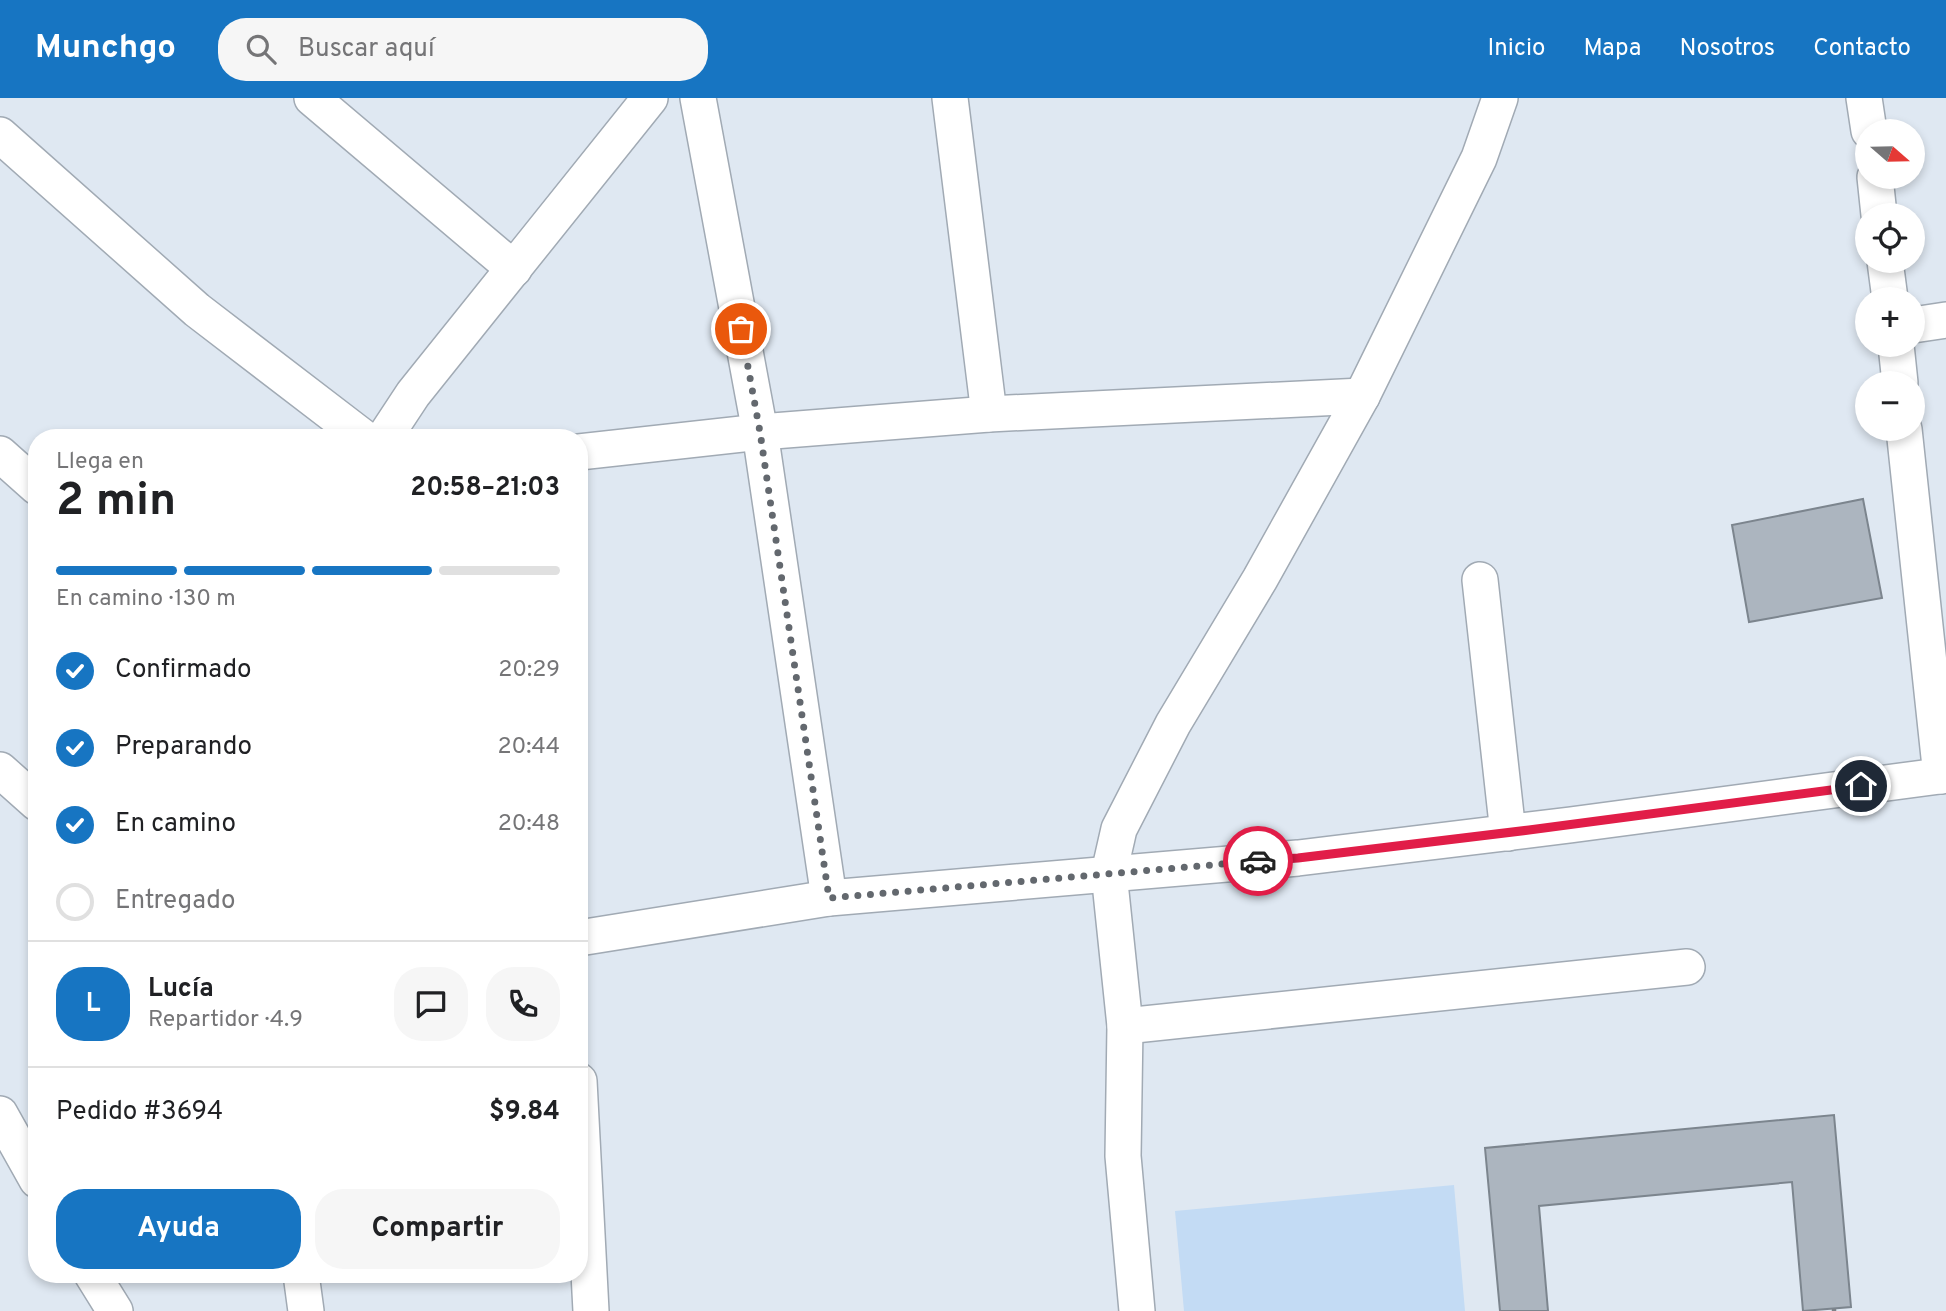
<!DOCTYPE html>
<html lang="es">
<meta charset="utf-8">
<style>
:root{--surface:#fff;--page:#f6f6f6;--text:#202124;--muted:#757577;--line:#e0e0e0;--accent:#1775c2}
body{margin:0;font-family:Overpass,sans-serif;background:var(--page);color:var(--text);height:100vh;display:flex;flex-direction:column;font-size:26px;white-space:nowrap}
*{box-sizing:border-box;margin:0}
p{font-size:23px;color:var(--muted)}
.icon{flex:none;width:38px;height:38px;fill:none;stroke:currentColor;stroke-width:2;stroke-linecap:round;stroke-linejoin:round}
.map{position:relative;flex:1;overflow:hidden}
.drawer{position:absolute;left:28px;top:331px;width:560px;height:854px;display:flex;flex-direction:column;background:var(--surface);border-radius:28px;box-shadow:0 4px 10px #0003}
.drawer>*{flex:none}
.needle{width:46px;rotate:110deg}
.fabs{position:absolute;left:1855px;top:21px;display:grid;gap:14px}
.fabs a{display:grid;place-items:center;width:70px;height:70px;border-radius:50%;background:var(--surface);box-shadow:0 4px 10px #0003;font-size:35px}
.pin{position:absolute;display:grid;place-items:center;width:60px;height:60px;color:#fff;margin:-30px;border:4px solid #fff;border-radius:50%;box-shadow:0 2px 7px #0007}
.courier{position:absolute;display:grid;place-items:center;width:70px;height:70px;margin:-35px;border:5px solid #e11d48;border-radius:50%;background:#fff;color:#222;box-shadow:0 2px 9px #0007}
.head em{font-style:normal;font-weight:700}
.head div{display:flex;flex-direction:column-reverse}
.head{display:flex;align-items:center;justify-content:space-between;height:119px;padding:0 28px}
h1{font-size:46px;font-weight:700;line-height:52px}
.bar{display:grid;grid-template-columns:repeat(4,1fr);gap:10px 7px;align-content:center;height:84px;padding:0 28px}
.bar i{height:9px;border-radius:5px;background:var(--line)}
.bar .active{background:var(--accent)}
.bar p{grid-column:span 4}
.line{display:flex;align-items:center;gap:18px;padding:0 28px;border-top:2px solid var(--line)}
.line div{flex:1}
.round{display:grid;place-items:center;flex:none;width:74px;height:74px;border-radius:28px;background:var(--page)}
ol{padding:0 28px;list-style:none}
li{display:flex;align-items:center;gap:21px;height:77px}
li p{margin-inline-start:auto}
li .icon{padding:7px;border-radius:50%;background:var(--accent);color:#fff;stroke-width:4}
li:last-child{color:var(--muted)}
li i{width:38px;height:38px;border:4px solid var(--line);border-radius:50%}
.cta{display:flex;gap:14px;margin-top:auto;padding:14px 28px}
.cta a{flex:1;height:80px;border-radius:28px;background:var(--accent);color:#fff;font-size:28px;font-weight:700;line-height:80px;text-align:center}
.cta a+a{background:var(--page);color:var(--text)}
header{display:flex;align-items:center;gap:42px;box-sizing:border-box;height:98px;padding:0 35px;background:var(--accent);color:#fff}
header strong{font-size:33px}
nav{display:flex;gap:38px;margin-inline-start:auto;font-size:24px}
.search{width:490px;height:63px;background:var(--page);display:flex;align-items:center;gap:18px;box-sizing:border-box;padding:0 24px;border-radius:28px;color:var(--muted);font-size:26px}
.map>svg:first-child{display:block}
.green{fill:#c3dbf4}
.building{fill:#acb5bf;stroke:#7c858e;stroke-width:2}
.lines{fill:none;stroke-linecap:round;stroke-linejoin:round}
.minor-casing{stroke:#a1aab4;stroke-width:38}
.path{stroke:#7c8288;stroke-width:4.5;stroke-dasharray:5 5;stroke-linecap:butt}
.minor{stroke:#fff;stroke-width:35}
.done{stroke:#63686e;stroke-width:7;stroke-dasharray:0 12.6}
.route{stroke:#e11d48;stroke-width:9}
</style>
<header>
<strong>Munchgo</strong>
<div class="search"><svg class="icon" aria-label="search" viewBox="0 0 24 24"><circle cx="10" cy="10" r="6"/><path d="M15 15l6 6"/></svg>Buscar aquí</div>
<nav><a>Inicio</a><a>Mapa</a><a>Nosotros</a><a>Contacto</a></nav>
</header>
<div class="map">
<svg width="1946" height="1213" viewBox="0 0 1946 1213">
<rect width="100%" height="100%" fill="#dfe8f2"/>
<!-- green -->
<polygon class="green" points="1454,1087 1465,1213 1184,1213 1175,1113"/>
<!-- building -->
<g class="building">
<polygon points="1863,401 1882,500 1749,524 1732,427"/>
<polygon points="1834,1017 1851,1209 1803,1213 1792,1084 1539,1108 1548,1213 1500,1213 1485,1050"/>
</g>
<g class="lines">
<!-- minor casing -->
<g class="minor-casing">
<g id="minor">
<polyline points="312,0 514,171"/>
<polyline points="698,0 760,334 829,800"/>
<polyline points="950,0 989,316"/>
<polyline points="1864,0 1869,33"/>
<polyline points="0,37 197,212 364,340"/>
<polyline points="1875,79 1879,117"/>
<polyline points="1885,163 1890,201"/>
<polyline points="1913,227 1946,222"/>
<polyline points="1896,247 1900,285"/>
<polyline points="1904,331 1941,678"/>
<polyline points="384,340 413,296 650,0"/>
<polyline points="579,354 760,334 989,316 1362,298"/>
<polyline points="0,356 37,389"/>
<polyline points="1480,482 1508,735"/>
<polyline points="0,672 37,705"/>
<polyline points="579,840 829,800 1298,760 1570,727 1946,677"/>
<polyline points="1125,928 1687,869"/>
<polyline points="579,983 591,1213"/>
<polyline points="0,1016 37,1082"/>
<polyline points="92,1176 115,1213"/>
<polyline points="301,1176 306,1213"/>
<polyline points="1137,1213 1123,1058 1125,928 1109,775 1119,731 1173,626 1260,481 1362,298 1479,60 1500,0"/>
</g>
</g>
<!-- path -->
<polyline class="path" points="1834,1211 1834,1213"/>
<!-- minor -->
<use href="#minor" class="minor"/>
</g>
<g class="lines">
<!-- done -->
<polyline class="done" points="741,231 760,334 829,800 1258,763"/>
<!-- route -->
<polyline class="route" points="1258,763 1298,760 1529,732 1861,688"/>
</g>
</svg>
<div class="fabs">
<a><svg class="needle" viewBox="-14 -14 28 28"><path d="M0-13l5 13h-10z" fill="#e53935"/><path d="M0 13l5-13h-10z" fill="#757577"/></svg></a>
<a><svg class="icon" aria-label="locate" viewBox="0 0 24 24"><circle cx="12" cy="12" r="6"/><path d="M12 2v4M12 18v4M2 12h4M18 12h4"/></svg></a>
<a>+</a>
<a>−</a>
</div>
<div class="pin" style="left:741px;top:231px;background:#ea580c"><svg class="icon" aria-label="bag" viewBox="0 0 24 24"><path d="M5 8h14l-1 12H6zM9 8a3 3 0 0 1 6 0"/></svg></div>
<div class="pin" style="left:1861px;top:688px;background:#1f2937"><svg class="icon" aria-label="home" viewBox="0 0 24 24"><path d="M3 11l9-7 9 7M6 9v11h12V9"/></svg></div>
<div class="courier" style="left:1258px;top:763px"><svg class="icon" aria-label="car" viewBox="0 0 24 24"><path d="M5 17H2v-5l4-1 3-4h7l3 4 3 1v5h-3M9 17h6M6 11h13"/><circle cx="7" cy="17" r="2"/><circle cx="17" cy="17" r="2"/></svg></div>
<section class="drawer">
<div class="head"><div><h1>2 min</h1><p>Llega en</p></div><em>20:58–21:03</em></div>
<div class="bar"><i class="active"></i><i class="active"></i><i class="active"></i><i></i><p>En camino · 130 m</p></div>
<ol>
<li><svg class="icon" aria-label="check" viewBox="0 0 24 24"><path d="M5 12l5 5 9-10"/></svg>Confirmado<p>20:29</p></li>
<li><svg class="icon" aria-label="check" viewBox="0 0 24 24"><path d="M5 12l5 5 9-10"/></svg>Preparando<p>20:44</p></li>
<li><svg class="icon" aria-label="check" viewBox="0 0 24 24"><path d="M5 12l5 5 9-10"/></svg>En camino<p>20:48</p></li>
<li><i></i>Entregado</li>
</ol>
<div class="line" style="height:126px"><b class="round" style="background:var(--accent);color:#fff">L</b><div><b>Lucía</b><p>Repartidor · 4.9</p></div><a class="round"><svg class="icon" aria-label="chat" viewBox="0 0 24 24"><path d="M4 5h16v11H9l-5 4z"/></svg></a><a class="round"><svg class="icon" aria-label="phone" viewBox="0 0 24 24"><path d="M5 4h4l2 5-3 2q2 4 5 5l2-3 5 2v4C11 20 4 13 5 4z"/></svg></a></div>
<div class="line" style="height:91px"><div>Pedido #3694</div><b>$9.84</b></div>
<div class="cta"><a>Ayuda</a><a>Compartir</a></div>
</section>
</div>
